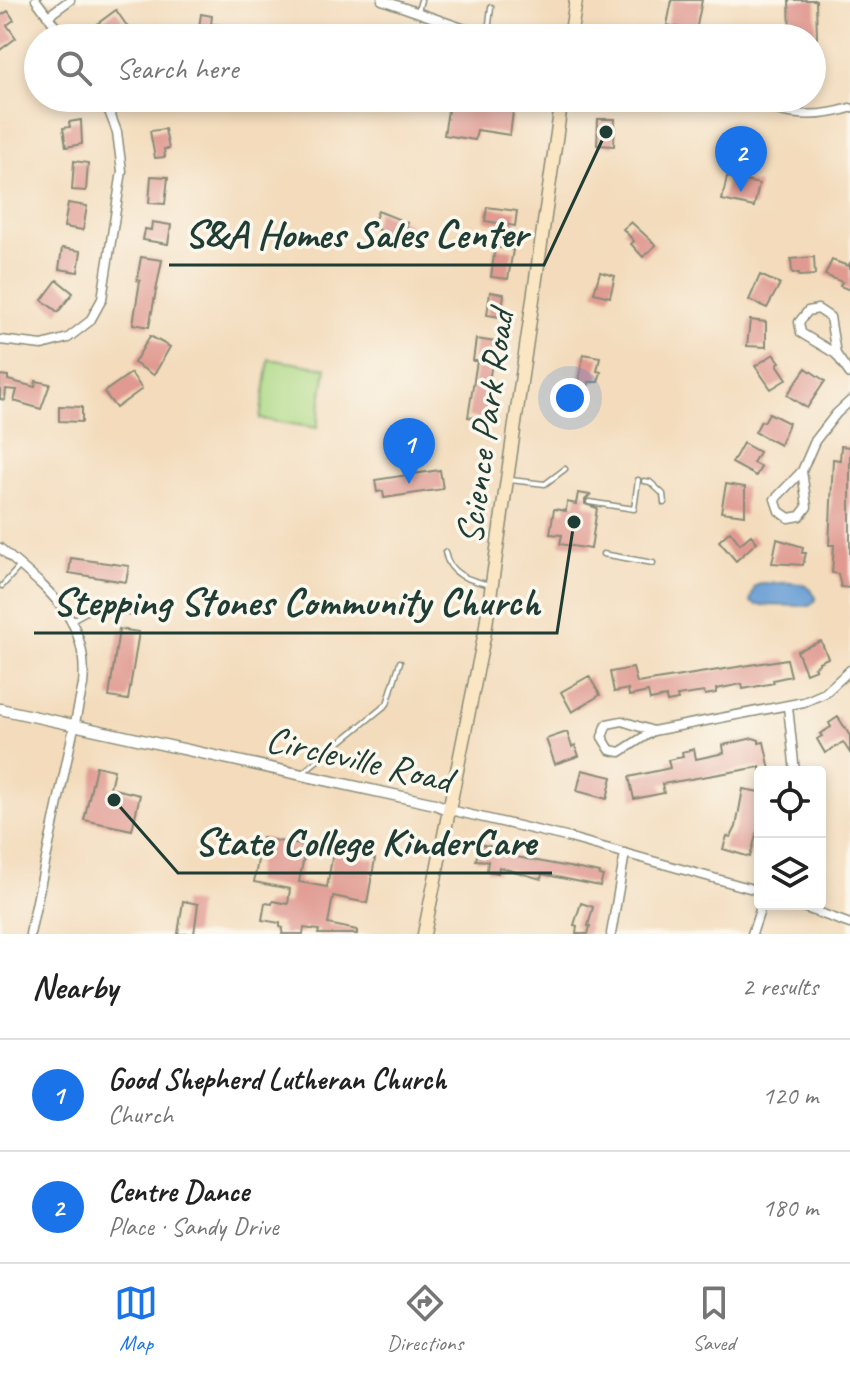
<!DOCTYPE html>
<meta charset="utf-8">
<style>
:root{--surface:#fff;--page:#f2f2f2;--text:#222;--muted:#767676;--line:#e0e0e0;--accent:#1a73e8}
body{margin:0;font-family:Caveat,sans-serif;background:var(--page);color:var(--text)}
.controls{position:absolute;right:24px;bottom:24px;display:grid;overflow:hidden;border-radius:8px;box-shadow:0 4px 12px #0003}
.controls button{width:72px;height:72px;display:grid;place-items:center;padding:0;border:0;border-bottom:2px solid var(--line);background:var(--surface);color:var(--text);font:40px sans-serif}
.you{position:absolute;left:570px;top:398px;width:28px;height:28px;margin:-20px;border:6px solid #fff;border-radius:50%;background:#1a73e8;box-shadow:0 0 0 12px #1a73e833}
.badge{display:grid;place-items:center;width:52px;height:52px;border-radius:50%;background:var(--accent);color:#fff;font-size:26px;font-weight:700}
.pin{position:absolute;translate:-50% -66px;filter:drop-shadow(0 2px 4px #0008)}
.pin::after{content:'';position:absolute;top:42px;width:28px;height:24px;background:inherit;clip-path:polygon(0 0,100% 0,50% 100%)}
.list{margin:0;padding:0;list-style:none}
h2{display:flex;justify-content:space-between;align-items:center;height:104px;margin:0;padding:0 32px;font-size:34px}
h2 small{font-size:26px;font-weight:400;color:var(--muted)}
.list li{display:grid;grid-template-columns:52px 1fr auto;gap:24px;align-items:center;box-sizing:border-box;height:112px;padding:0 32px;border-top:2px solid var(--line)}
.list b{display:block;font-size:30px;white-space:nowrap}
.list p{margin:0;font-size:26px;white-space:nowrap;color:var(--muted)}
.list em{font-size:26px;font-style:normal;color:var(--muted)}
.icon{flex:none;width:44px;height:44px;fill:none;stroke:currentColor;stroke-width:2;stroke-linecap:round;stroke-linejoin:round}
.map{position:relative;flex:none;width:850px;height:934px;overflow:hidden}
.search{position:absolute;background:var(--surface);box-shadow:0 4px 12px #0003;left:24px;right:24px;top:24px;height:88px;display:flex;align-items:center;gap:20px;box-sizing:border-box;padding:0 28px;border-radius:44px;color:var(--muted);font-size:30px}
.sheet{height:328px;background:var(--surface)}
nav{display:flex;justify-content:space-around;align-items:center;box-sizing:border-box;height:112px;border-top:2px solid var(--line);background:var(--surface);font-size:22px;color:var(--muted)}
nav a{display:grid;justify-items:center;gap:4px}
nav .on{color:var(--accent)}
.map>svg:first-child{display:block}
.green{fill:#add985;stroke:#668b5c;stroke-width:2}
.water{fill:#679dd4;stroke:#436d84;stroke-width:2}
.building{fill:#e09a91}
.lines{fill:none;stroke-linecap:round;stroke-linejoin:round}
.service-casing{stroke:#898c78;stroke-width:7}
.minor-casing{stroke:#898c78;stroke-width:11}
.tertiary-casing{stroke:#898c78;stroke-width:13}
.secondary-casing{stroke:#898c78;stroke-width:15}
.service{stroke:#fff;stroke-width:4}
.minor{stroke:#fff;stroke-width:8}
.tertiary{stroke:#fff;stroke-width:10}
.secondary{stroke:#fbe6c4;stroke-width:12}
.labels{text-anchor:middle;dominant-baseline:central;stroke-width:7;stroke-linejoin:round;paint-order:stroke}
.street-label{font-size:38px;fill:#1f3d34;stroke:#fbf7ec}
.leader{fill:none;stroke:#1f3d34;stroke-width:3}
.callout-dot{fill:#1f3d34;stroke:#fbf7ec;stroke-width:3}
.callout-label{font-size:40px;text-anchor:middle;font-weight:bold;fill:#1f3d34;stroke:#fbf7ec;stroke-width:7;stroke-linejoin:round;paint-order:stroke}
</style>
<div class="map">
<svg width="850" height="934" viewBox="0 0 850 934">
<rect width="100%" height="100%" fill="#fbf7ec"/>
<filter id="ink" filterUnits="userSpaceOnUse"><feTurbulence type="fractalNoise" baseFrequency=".0125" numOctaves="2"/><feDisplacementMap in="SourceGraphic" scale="16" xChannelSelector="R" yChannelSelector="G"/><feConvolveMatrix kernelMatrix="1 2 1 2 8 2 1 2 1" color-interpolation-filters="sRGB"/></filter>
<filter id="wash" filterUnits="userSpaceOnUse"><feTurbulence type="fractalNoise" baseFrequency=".006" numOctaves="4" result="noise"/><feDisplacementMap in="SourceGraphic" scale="32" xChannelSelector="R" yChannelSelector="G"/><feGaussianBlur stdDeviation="1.8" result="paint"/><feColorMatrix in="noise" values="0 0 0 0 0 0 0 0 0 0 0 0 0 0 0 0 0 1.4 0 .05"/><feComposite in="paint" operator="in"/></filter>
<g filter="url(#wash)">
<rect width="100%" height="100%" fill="#f3dbbb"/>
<!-- green -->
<path class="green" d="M269,359l57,9 -9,60 -57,-9z"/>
<!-- water -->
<path class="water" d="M761,584c19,0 50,-8 55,16l-6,6 -53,-1 -7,-3 5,-16z"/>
<g id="blocks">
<!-- building -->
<path class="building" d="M672,0h30l-6,31 -29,-6z
M789,0h27l1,38h-27z
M116,10l13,19 -12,9h-5l-4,-5 -8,5 -7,-11z
M8,11l6,9 -7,5 9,13 -16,12v-34z
M201,14l11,2 -1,8 18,2 -1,12h-24l-5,-11z
M450,98h39l-1,3 26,4 -4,30 -33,-5 -2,10 -31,-5z
M598,119h17l-1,27 -17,-1z
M81,120l1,24 -16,3 -3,-19 7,-1 -1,-5z
M165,129l4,20h-5l1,8 -10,1 -5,-27z
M74,161l14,2 -2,28 -14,-1z
M151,176l17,1 -3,27 -16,-1z
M727,177l32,7 -5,23 -32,-7z
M68,203l19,3 -4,24 -19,-3z
M487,207l30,4 -2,15 -30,-5z
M378,211l30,12 -7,16 -29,-12z
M152,222l19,3 -3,19 -25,-4 2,-11 6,1z
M631,222l25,23 -13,12 -12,-13 3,-3 -11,-12z
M495,247l18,3 -5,29 -17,-2z
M62,248l19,3 -3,21 -19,-3z
M141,257l21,3 -13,67 -16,-3 7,-43 -3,-1z
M814,257l1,18 -16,1v-3h-7l-1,-14z
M832,260l16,6 2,-3v27l-10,-4 2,-4 -17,-7z
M600,272l15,4 -5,21 -16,-4z
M760,275l20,9 -13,24 -18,-8z
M57,280l16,13 -15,19 -16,-12z
M490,292l14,2 -3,23 -14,-2z
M750,320l16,2v25l-19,-1z
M150,336l20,11 -16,28 -20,-12z
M476,339l20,3 -8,44h3l-5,33 -18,-2 9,-56h-4z
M583,354l17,3 -3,14 4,1 -3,10h-9l-2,11 -15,-3 2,-9 5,1z
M774,354l6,8 -3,2 10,15 -16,10 -16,-23z
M806,368l19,13 -18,27 -20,-13z
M131,373l11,16 -26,19 -12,-16z
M0,375l8,1v4l27,7 1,-6 14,3 -9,25 -27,-8 3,-11 -11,-1 -1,11 -5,-1z
M59,406l23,1v15l-23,-1z
M769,413l20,10 -9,22 -25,-13 6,-11 3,1z
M743,443l16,9 -6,11 8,4 -5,9 -24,-13z
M841,446l9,1v141l-9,-1 -3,-13 -6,-1 2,-28h-5l4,-86 7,1z
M440,470l3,19 -59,9 -1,-7 -6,1 -2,-12z
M726,484l19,3v28l-24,-3z
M578,493l12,2 -5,5v4l12,4 -6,41 -31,-5 2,-9 -12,-1 4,-25 12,2 1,-9 9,2z
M730,531l10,13 11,-9 6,7 -21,19 -17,-20z
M777,539l26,8 -1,6h4l-3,12 -31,-2z
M71,558l58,8 -3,16 -57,-9z
M119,629l20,3 -11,68 -19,-3z
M821,641l7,17 -9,4v2l-5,3 2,2 -10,4 -9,-22z
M787,659l4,17 -18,4 1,3 -31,6 -1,-5 -26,5v4l-11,2 -1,-3 -27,4 1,4 -11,2 -1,-5 -16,3 -2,-8 -19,4 -1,-7 -14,3 -4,-20 23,-4 4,15z
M589,676l11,19 -28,17 -11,-20z
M838,717l12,19v17l-7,-11 -18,11 -8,-14 5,-3 -2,-2 11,-7 -2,-4z
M567,732l5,15 3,-2 4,11 -24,8 -9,-25z
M753,738l6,2v3l5,-1 6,28 -10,2v-5l-98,17 2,9 -30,6 -5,-22 41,-9 -2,-8 15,-3 -1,-5 12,-3 2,10 28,-6 -1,-8z
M96,766l18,4 -4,18 30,7 -8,35 -48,-10z
M582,770l30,7 -5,22 -30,-8z
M743,789l17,3v29l-10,36 -27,-8 4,-13 4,1 5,-10z
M262,838l44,8 -7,36 28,5 6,-35 42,7 -8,44 -34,-7 -5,28 29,6v4h-39l1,-4 -15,-2 -1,6h-21l1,-6 -3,-1v-4l-18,-3 3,-17 7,1 1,-3 15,3 2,-15 -36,-7z
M480,844l22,5 -1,5 99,19 -1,2 4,1 -3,10 -58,-12 -1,5 -42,-12 -1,6 -11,-2 1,-10 -12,-1z
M183,901l15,3 -4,30h-16z
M581,903l12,4 -5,19h2l-2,8h-12l1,-8 -3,-1z"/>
</g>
</g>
<g filter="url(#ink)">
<use href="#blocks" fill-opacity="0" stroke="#898c78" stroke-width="2"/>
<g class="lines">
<!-- service casing -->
<g class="service-casing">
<path id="service" d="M418,11l3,-11
M488,32l3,-25
M444,38l3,-14
M510,480l35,4 20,-15
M644,481l6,1 13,12 1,9
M589,502l45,7 4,-29
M445,552c4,23 24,28 45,33
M603,554l50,9
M2,586l18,-20
M72,620l20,-11 39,4
M302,773l85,-69 13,-42"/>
</g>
<!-- minor casing -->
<g class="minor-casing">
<path id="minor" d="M36,0l28,38
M382,0l83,29 47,9
M48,16l22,-16
M743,98c36,17 69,22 107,10
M0,340l42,5 26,-7 22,-17 12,-22 20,-128 -5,-39 -13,-34
M836,354l-6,-37 -12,-8 -10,2 -9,11 2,11 35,21 14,20
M802,471l5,36 -7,9 -11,2 -10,-7 -4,-12 27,-28 13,-30 21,-27 14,-13
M0,548c46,41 90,69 83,137l-53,249
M788,707l7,65
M653,731l-31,-10 -15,3 -5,13 8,13 10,2 33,-21 151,-29 21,-9 25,-23
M450,810l120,28 190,53
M795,904l55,20
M611,934l14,-81
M752,934l10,-30"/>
</g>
<!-- tertiary casing -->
<g class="tertiary-casing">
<path id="tertiary" d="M0,709l435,95 15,6"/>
</g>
<!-- secondary casing -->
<g class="secondary-casing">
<path id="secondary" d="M570,38l6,-38
M424,934l61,-302 77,-534"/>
</g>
<!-- service -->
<use href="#service" class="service"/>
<!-- minor -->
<use href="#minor" class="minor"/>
<!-- tertiary -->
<use href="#tertiary" class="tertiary"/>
<!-- secondary -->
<use href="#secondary" class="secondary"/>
</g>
</g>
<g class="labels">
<!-- street labels -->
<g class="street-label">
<text transform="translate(485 427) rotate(-82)">Science Park Road</text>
<text transform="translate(359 759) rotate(13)">Circleville Road</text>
</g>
</g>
<!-- callouts -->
<path class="leader" d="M606 132L544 265H169M574 522L557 633H34M114 800L178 873H552"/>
<g class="callout-dot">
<circle cx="606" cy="132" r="8"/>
<circle cx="574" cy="522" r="8"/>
<circle cx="114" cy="800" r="8"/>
</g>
<g class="callout-label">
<text x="356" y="247">S&amp;A Homes Sales Center</text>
<text x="296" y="615">Stepping Stones Community Church</text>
<text x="365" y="855">State College KinderCare</text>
</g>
</svg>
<div class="controls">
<button><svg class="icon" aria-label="locate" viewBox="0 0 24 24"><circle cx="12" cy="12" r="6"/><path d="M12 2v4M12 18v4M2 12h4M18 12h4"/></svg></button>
<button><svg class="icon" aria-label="layers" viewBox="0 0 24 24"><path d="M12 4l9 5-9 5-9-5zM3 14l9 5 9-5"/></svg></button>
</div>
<div class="you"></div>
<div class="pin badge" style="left:409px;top:484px">1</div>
<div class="pin badge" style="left:741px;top:192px">2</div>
<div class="search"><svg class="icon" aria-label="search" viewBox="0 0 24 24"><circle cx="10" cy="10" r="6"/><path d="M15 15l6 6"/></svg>Search here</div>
</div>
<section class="sheet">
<h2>Nearby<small>2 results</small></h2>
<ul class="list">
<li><span class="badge">1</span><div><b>Good Shepherd Lutheran Church</b><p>Church</p></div><em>120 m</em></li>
<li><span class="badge">2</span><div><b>Centre Dance</b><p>Place · Sandy Drive</p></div><em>180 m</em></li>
</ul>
</section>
<nav>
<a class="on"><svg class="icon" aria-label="map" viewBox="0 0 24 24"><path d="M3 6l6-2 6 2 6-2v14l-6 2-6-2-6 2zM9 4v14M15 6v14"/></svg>Map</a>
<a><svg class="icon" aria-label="directions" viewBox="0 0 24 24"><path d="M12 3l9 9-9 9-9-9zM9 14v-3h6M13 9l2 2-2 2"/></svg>Directions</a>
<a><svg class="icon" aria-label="saved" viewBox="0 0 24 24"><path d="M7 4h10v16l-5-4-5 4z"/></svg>Saved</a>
</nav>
